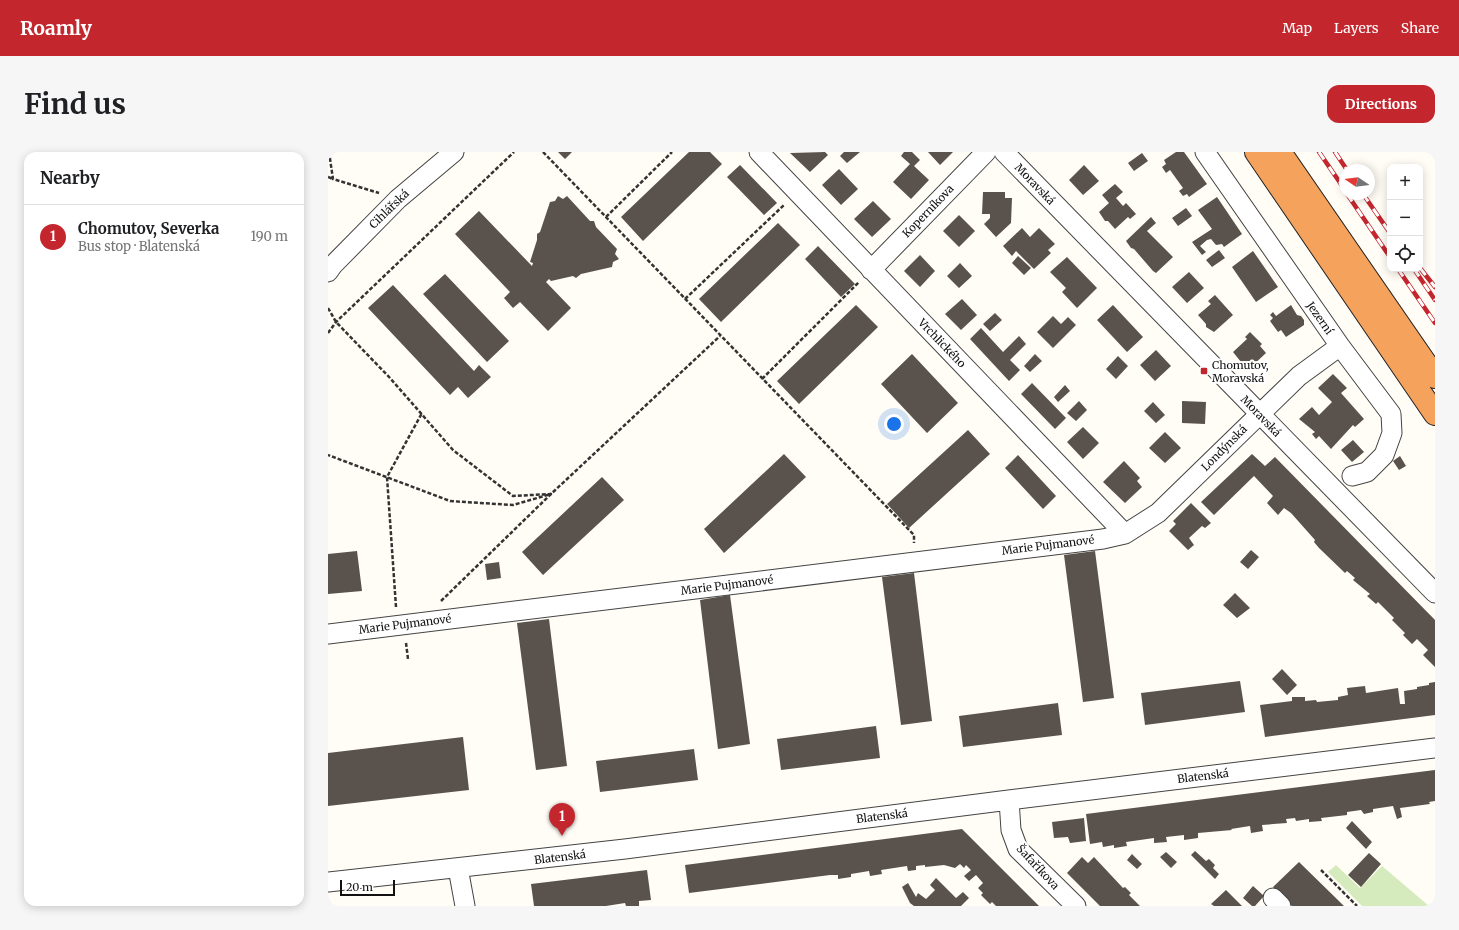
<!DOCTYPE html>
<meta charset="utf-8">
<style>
:root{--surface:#fff;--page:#f6f6f6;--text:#202124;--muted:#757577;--line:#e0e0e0;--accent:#c4262e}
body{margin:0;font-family:Merriweather,serif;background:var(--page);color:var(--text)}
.controls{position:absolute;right:12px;top:12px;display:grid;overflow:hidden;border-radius:8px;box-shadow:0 2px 10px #0003}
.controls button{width:36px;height:36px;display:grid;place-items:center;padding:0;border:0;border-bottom:1px solid var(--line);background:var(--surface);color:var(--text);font:20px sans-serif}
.compass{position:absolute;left:1011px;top:12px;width:36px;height:36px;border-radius:50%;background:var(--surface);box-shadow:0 2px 10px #0003;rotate:283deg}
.scale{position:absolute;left:12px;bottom:10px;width:55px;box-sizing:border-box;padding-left:4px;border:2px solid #111;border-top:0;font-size:11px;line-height:14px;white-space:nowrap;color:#111;-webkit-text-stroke:3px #fff;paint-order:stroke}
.you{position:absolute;left:566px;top:272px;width:14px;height:14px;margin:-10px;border:3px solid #fff;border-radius:50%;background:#1a73e8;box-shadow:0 0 0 6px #1a73e833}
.badge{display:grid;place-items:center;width:26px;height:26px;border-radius:50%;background:var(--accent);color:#fff;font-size:13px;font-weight:700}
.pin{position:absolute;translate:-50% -33px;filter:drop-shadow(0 1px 2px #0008)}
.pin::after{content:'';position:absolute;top:21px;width:14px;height:12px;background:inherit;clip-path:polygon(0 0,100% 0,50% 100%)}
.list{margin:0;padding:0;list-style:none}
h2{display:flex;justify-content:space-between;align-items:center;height:52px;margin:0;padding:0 16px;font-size:17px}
h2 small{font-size:13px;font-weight:400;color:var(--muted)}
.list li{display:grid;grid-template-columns:26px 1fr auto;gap:12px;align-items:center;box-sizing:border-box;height:64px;padding:0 16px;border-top:1px solid var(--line)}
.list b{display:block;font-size:15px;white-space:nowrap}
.list p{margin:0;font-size:13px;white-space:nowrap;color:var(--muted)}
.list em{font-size:13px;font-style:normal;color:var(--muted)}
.icon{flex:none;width:22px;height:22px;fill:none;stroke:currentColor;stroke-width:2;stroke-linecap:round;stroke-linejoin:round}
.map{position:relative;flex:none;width:1107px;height:754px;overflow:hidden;border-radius:12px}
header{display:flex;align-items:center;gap:24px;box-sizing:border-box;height:56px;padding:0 20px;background:var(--accent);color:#fff}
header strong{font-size:19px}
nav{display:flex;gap:22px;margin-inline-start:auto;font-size:14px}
.intro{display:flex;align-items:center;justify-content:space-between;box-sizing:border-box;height:96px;padding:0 24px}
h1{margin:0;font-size:28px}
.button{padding:10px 18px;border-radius:12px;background:var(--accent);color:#fff;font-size:14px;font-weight:700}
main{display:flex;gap:24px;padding:0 24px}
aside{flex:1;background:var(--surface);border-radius:12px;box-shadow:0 2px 10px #0003}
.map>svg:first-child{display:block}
.green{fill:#d5ebbd}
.building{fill:#5a524d}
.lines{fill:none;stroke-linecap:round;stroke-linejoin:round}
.minor-casing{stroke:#444;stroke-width:21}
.highway-casing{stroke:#222;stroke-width:24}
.path{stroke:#333;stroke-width:2.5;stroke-dasharray:4 2;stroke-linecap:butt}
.minor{stroke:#fff;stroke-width:19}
.highway{stroke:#f5a25d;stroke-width:22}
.rail-casing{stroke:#c4262e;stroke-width:4.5}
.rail{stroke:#fff;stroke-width:3;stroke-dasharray:9;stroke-linecap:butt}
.poi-dot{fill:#c4262e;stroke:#fff;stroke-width:1.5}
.labels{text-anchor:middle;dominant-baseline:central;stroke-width:4;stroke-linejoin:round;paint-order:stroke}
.street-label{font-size:11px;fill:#111;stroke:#fff}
.poi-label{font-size:11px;fill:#111;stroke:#fff;text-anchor:start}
</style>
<header>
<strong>Roamly</strong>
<nav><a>Map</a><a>Layers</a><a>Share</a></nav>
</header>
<div class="intro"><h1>Find us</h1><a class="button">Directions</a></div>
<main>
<aside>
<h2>Nearby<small></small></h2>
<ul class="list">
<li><span class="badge">1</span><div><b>Chomutov, Severka</b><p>Bus stop · Blatenská</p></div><em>190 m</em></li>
</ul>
</aside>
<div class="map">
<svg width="1107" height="754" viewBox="0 0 1107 754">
<rect width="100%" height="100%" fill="#fffdf5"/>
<!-- green -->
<path class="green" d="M1008,713l24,23 22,-22 47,40h-67l-34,-34z"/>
<!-- building -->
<path class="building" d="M230,0h14l-7,7z
M361,0h21l12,12 -79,77 -22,-24z
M497,0l3,3 -18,17 -20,-19z
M516,0h16l-13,11 -7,-7z
M576,0h8l8,8 -6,6 15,14 -18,19 -18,-17 17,-18 -9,-8z
M600,0h25l-13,13z
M848,0h8l23,32 -18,13 -2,-3 -4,2 -4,-5 4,-3 -13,-18 -4,3 -4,-6 4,-3 -2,-4z
M814,1l6,8 -14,10 -6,-8z
M412,13l37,38 -13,12 -37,-38z
M756,13l15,16 -16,14 -14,-15z
M511,17l19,20 -17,16 -19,-20z
M787,32l8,8 -7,6 7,8 3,-3 10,11 -6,5 -2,-2 -13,12 -7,-8h-3l-6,-9 10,-9 -7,-8z
M655,40h22v6h7l-1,25 -15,14 -12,-13 6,-6v-4h-8z
M230,44l5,3 4,-3 23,25h4l2,6 21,22 -2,5 4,5 -6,3 -1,5 -31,7 -5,4 -3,-2 -22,5 -2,-2 -3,3 25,26 -23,23 -28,-29 -7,6 -9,-10 6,-6 -55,-58 24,-23 53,55 1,-3 -3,-1 7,-22v-6l3,-2 10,-30 5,-1z
M889,45l25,37 -18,13 -2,-3 -6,1 -5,-6 -4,1 -7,6 6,6 -4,3 -10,-13 20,-13 -14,-19z
M545,49l18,18 -19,18 -18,-18z
M858,56l6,8 -14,10 -6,-8z
M631,63l16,16 -16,16 -16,-16z
M823,65l5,6 -9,8 26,26 -17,16 -3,-2 -19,-22 -3,-1 -5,-7z
M450,71l22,22 -79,77 -22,-23z
M694,76l8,9 9,-9 16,16 -7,6 3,3 -17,16 -18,-18 -4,5 -9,-10z
M490,94l37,38 -14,13 -36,-38z
M891,98l6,8 -13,9 -6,-7z
M925,99l25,36 -22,15 -24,-35z
M592,103l15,16 -15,16 -16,-16z
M690,104l13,12 -7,7 -12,-12z
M739,105l30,31 -20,20 -15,-16 4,-4 -16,-16z
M632,111l12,13 -13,12 -12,-12z
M861,120l15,16 -17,15 -15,-16z
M117,122l64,67 -22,21 -64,-68z
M65,133l81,86 5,-6 12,12 -23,21 -10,-11 -8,8 -82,-87z
M887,143l18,20 -19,17 -8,-5v-3l-8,-9 13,-11 -3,-3z
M634,147l15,16 -16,15 -16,-16z
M528,153l22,22 -79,77 -22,-23z
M785,153l30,32 -16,15 -30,-32z
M963,153l6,10 4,1 3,4v5l-18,12 -5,-7 -3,2 -8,-11 3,-3 -3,-3 3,-3 3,4z
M667,161l7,7 -12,11 -7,-7z
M725,164l8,8 7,-7 8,8 -23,23 -16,-16z
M653,176l22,24 16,-16 7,8 -16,16 10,10 -11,11 -39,-42z
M922,180l12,12 -2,2 6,7 -17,16 -4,-2 -12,-15 14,-13 -2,-2z
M828,198l15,16 -16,15 -15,-16z
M584,202l46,49 -31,30 -46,-49z
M707,202l7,7 -12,11 -6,-6z
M790,204l10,10 -12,13 -10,-10z
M1005,222l14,14 -6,5 23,26 -9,8 -2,-2 -22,24 -12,-13 -3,3 -4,-5 3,-2 -16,-13 13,-12 7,8 13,-13 -14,-14z
M704,231l34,35 -11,11 -34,-35z
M737,233l5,6 -12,11 -4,-5z
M751,249l8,9 -11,11 -9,-8z
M854,249l24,1 -1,22 -23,-1z
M825,250l12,13 -9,8 -12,-12z
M755,275l16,16 -16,16 -16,-17z
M640,278l22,24 -81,74 -22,-24z
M837,280l16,16 -16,15 -16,-15z
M1025,288l11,12 -12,10 -11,-12z
M456,302l22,23 -82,76 -20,-24z
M924,302l13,12 10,-9 160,163v47l-12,-12 5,-5 -11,-11 -5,5 -9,-9 2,-2 -13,-13 2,-2 -16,-16 -2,2 -9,-8 3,-2 -17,-14 2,-2 -8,-7 -2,2 -26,-25 -5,-6 1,-2 -24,-27 -7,-5 -6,7 -11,-12 6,-7 -19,-20 -40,39 -13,-13z
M690,303l38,41 -13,13 -38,-41z
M1072,304l6,10 -7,4 -6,-9z
M796,309l16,17 -3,3 5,6 -17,16 -22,-21z
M274,325l22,23 -81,75 -21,-23z
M863,351l20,20 -6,5 -3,-2 -13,12 5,7 -6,5 -19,-19 7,-7 -3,-3z
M923,398l8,7 -11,12 -8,-7z
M29,399l5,40 -34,3v-40z
M767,399l19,147 -31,4 -19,-147z
M171,410l2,16 -14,2 -2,-16z
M586,421l18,148 -31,4 -19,-148z
M907,441l15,15 -13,10 -14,-13z
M402,443l20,149 -32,5 -18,-149z
M221,467l18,147 -31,4 -19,-147z
M954,517l15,16 -10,10 -15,-16z
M912,529l5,31 -100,13 -4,-32z
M1107,530v33l-170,22 -5,-32 32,-4v-4h13v4l11,-1 1,2 21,-2v-3l10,-2 -1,-7 18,-2 1,7 32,-5 2,16h5l-1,-13 13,-2v-2l12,-2v-2z
M730,551l4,32 -99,12 -4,-31z
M548,574l4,32 -99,12 -4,-31z
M135,585l6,53 -141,16v-53z
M366,597l4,31 -98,12 -4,-31z
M1107,618v31l-6,1 1,2 -30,4 2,9 -5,2 -4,-13 -20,3v3l-9,2 -3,-4 -14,2v3l-26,3 1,3 -13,1v-3l-13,2 -1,-3 -9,1 1,4 -25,2 1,6 -12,2 -1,-7 -19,3 1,1 -34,3v5l-14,2v-5l-18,2 1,5 -13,1v-5l-28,4 1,4 -13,2v-3l-11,2 -1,-5 -12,2 -4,-30z
M756,666l2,23 -16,2 -2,-6 -14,1 -2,-16z
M1024,669l20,21 -6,7 -20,-21z
M634,677l77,77h-43l-4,-4 -2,2 -9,-9 2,-2 -5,-5 5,-5 -7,-8 -7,6 -5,-5 7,-6 -5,-5 -2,3 -4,-4 -5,4 -11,-3 -19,2v-2l-9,1v4l-8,1 -1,-5 -26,4 1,4 -12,2 -1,-5 -18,3v3l-13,2v-4h-8l-141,18 -4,-28z
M867,699l11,10 3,-2 6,6 -2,3 6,6 -4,5 -24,-24z
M838,700l11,10 -6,6 -11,-11z
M1041,701l12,11 -20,23 -13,-12z
M804,702l10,10 -5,5 -10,-9z
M754,705l6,6 6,-6 29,31 2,-1 6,6 -2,2 11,11h-40l-33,-33z
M971,710l45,44h-52l-19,-19z
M319,718l4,30 -12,1v5h-13l-1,-3 -19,3h-72l-3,-22z
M608,726l20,20 7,-6 6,6 -8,8h-47l-4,-3 -8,-16 6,-4 8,14 2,-4 8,6 9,-9 -5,-5z
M925,734l11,10 -9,10h-3l-9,-8z
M898,738l16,16h-28l-3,-2z"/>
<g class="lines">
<!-- minor casing -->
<g class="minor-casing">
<path id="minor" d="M431,0l366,382
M676,0l431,441
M877,0l135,194 51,68 1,19 -8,22 -17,17 -15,4
M543,118l115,-118
M0,120l5,-7 65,-66 56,-47
M0,482l775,-95 22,-5 33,-21 141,-137 41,-30
M681,648l2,30 7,19 58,57
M130,716l7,38
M0,730l297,-33 384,-49 426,-52
M945,746l8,8"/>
</g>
<!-- highway casing -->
<g class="highway-casing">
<path id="highway" d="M928,0l179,262
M952,0l155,225"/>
</g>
<!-- path -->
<path class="path" d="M1,0l4,27 46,14
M215,0l371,383v8
M0,25l5,2
M278,65l66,-65
M357,147l99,-94
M0,156l8,14 54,56 63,72 60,46 38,-2 -38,11 -63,-4 -122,-46
M0,181l8,-11 178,-170
M434,227l97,-97
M113,449l110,-107 169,-158
M68,455l-9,-130 35,-64
M78,491l2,16
M993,718l36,36"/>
<!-- minor -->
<use href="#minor" class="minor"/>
<!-- highway -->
<use href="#highway" class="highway"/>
<!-- rail casing -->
<g class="rail-casing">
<path id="rail" d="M991,0l26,38
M1007,0l12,18
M1019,42l43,63
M1035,42l27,39
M1092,116l15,19
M1070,117l37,54
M1086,117l21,31"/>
</g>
<!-- rail -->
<use href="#rail" class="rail"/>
</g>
<!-- markers -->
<rect class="poi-dot" x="872" y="215" width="8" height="8" rx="2"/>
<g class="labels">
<!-- street labels -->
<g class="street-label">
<text transform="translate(707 32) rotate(46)">Moravská</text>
<text transform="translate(61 57) rotate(-44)">Cihlářská</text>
<text transform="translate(600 59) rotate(-46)">Koperníkova</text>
<text transform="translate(992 166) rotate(55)">Jezerní</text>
<text transform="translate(614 191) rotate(46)">Vrchlického</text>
<text transform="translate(933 264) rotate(46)">Moravská</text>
<text transform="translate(896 296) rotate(-45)">Londýnská</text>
<text transform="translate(720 393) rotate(-7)">Marie Pujmanové</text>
<text transform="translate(399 433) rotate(-7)">Marie Pujmanové</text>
<text transform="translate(77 472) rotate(-7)">Marie Pujmanové</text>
<text transform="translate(875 624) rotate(-7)">Blatenská</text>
<text transform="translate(554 664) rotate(-7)">Blatenská</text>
<text transform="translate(232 705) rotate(-7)">Blatenská</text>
<text transform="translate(710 715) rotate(47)">Šafaříkova</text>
</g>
<!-- poi labels -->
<g class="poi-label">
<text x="884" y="213">Chomutov,<tspan x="884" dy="13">Moravská</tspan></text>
</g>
</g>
</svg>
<div class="controls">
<button>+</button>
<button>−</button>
<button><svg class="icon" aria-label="locate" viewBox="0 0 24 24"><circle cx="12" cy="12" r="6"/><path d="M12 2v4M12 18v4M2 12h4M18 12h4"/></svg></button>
</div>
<svg class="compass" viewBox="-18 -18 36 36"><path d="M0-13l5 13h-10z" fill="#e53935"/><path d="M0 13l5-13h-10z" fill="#757577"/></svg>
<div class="scale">20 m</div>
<div class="you"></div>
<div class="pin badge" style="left:234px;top:684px">1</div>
</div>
</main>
